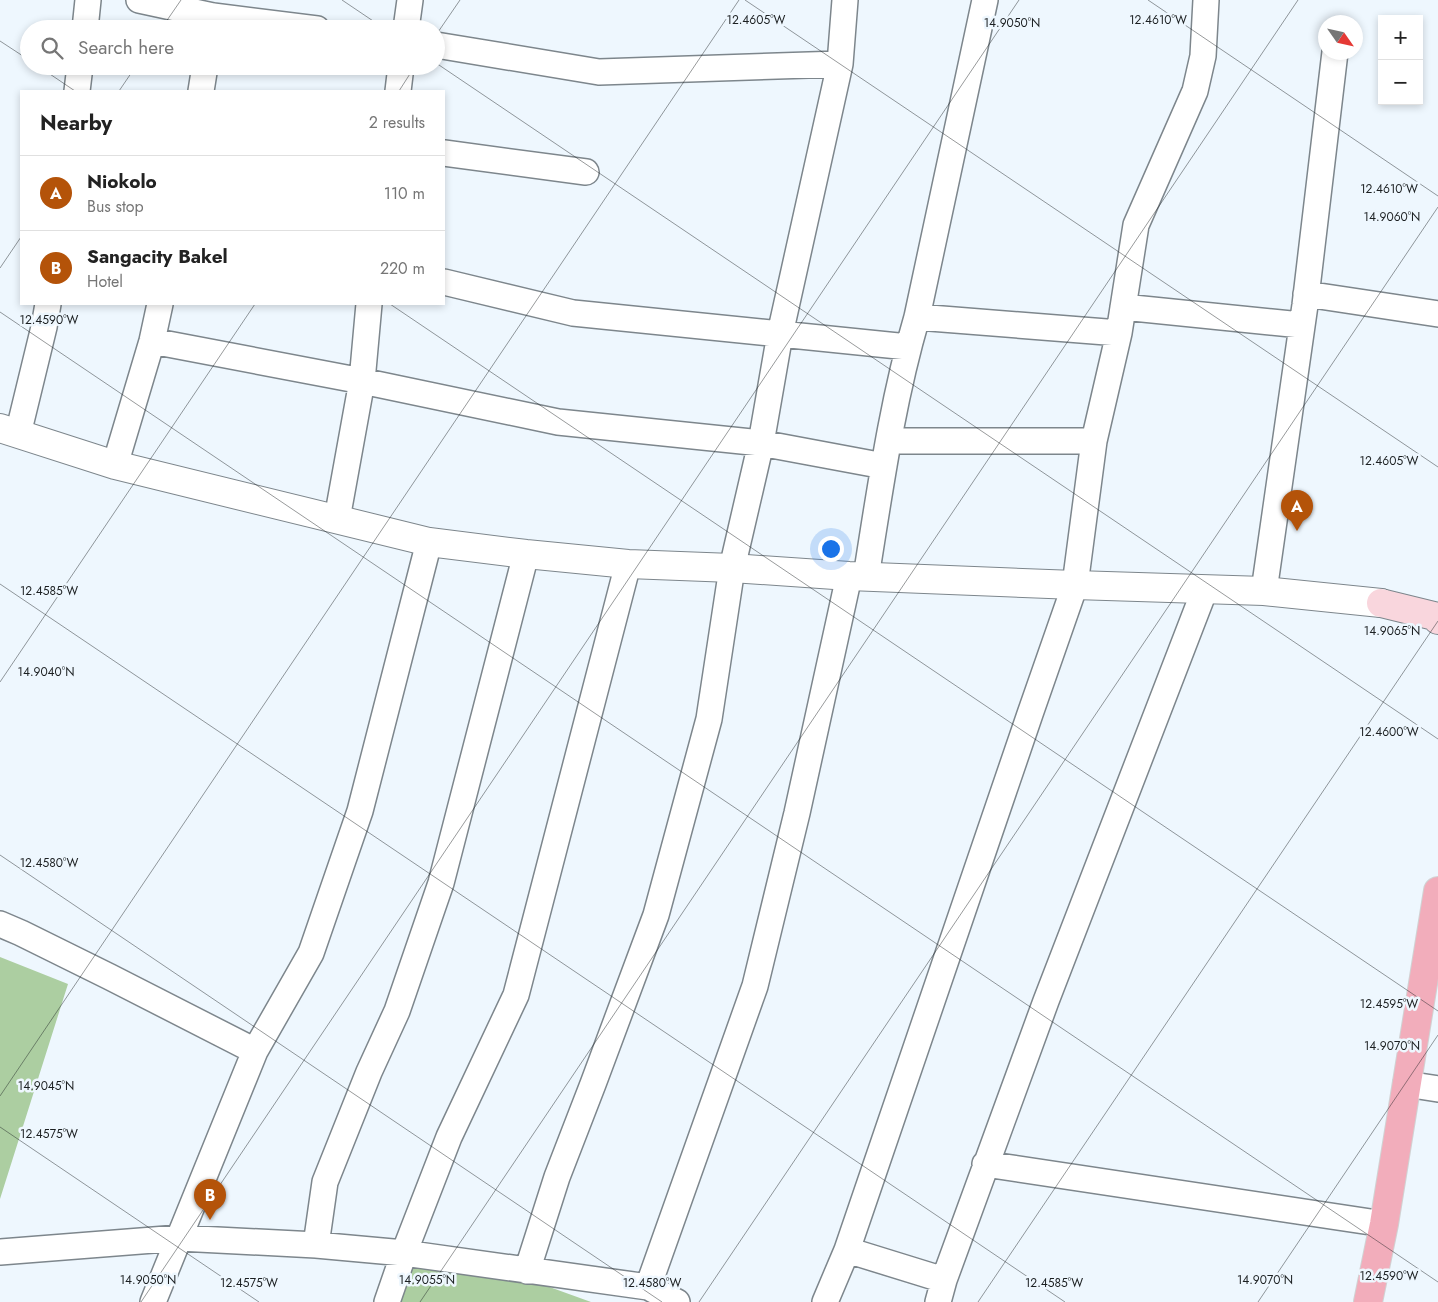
<!DOCTYPE html>
<meta charset="utf-8">
<style>
:root{--surface:#fff;--page:#f2f2f2;--text:#222;--muted:#767676;--line:#e0e0e0;--accent:#b45309}
body{margin:0;font-family:Jost,sans-serif;background:var(--page);color:var(--text)}
.controls{position:absolute;right:15px;top:15px;display:grid;overflow:hidden;border-radius:0px;box-shadow:0 2px 8px #0003}
.controls button{width:45px;height:45px;display:grid;place-items:center;padding:0;border:0;border-bottom:1px solid var(--line);background:var(--surface);color:var(--text);font:25px sans-serif}
.compass{position:absolute;left:1318px;top:15px;width:45px;height:45px;border-radius:50%;background:var(--surface);box-shadow:0 2px 8px #0003;rotate:124deg}
.you{position:absolute;left:830px;top:548px;width:18px;height:18px;margin:-12px;border:4px solid #fff;border-radius:50%;background:#1a73e8;box-shadow:0 0 0 8px #1a73e833}
.badge{display:grid;place-items:center;width:32px;height:32px;border-radius:50%;background:var(--accent);color:#fff;font-size:16px;font-weight:700}
.pin{position:absolute;translate:-50% -41px;filter:drop-shadow(0 1px 2px #0008)}
.pin::after{content:'';position:absolute;top:26px;width:18px;height:15px;background:inherit;clip-path:polygon(0 0,100% 0,50% 100%)}
.list{margin:0;padding:0;list-style:none}
h2{display:flex;justify-content:space-between;align-items:center;height:65px;margin:0;padding:0 20px;font-size:21px}
h2 small{font-size:16px;font-weight:400;color:var(--muted)}
.list li{display:grid;grid-template-columns:32px 1fr auto;gap:15px;align-items:center;box-sizing:border-box;height:75px;padding:0 20px;border-top:1px solid var(--line)}
.list b{display:block;font-size:19px;white-space:nowrap}
.list p{margin:0;font-size:16px;white-space:nowrap;color:var(--muted)}
.list em{font-size:16px;font-style:normal;color:var(--muted)}
.icon{flex:none;width:28px;height:28px;fill:none;stroke:currentColor;stroke-width:2;stroke-linecap:round;stroke-linejoin:round}
.map{position:relative;flex:none;width:1438px;height:1302px;overflow:hidden}
.search{position:absolute;background:var(--surface);box-shadow:0 2px 8px #0003;left:20px;top:20px;width:425px;height:55px;display:flex;align-items:center;gap:12px;box-sizing:border-box;padding:0 18px;border-radius:28px;color:var(--muted);font-size:19px}
.panel{position:absolute;background:var(--surface);box-shadow:0 2px 8px #0003;left:20px;top:90px;width:425px;height:215px;border-radius:0px}
.map>svg:first-child{display:block}
.green{fill:#accea1}
.lines{fill:none;stroke-linecap:round;stroke-linejoin:round}
.minor-casing{stroke:#7d868c;stroke-width:28}
.tertiary-casing{stroke:#7d868c;stroke-width:30}
.secondary-casing{stroke:#7d868c;stroke-width:30}
.primary-casing{stroke:#d1d2d3;stroke-width:30}
.minor{stroke:#fff;stroke-width:25}
.tertiary{stroke:#fff;stroke-width:28}
.secondary{stroke:#f9d6dd;stroke-width:28}
.primary{stroke:#f2adbb;stroke-width:28}
.ticks{fill:none;stroke:#1b1f21;stroke-width:1;stroke-opacity:0.45}
.ticks-label{font-size:12px;text-anchor:middle;fill:#1b1f21;stroke:#eef7fe;stroke-width:5;stroke-linejoin:round;paint-order:stroke}
</style>
<div class="map">
<svg width="1438" height="1302" viewBox="0 0 1438 1302">
<rect width="100%" height="100%" fill="#eef7fe"/>
<!-- green -->
<path class="green" d="M0,957l68,27 -68,215z
M447,1250l144,52h-218l6,-18z"/>
<g class="lines">
<!-- minor casing -->
<g class="minor-casing">
<path id="minor" d="M139,0l74,16 104,13
M85,29l3,-29
M406,29l4,-29
M436,45l163,27 241,-8
M77,91l3,-25
M201,91l4,-25
M398,91l3,-25
M444,153l142,19
M444,282l129,31 335,34
M1306,294l132,20
M1123,307l178,18
M917,317l202,16
M152,341l210,40 196,41 203,21 123,23
M18,434l26,-107 4,-23
M889,441h205
M115,465l37,-124 8,-37
M337,519l25,-138 7,-77
M866,577c14,-87 26,-175 51,-260l68,-317
M1264,591l41,-286 30,-253
M0,924l21,9 89,44 145,74
M1406,1084l32,5
M985,1164l399,60
M316,1245l9,-63 44,-110 28,-61 44,-128 85,-329
M847,1250l97,30
M0,1252l179,-14 137,7 88,8 244,34 29,15
M527,1271l30,-94 36,-93 63,-169 53,-196 23,-151 29,-125 19,-109 60,-270 5,-64
M648,1287l107,-301 42,-173 52,-237
M153,1302l102,-251 56,-98 49,-142 69,-269
M387,1302l17,-49 45,-116 67,-142 112,-431
M825,1302l22,-52 183,-536 45,-129 19,-144 25,-108 17,-108 59,-134 8,-35 3,-56
M938,1302l6,-22 102,-279 159,-412"/>
</g>
<!-- tertiary casing -->
<g class="tertiary-casing">
<path id="tertiary" d="M0,428l115,37 314,77 97,12 102,10 104,4 117,8 226,9 189,6 117,12"/>
</g>
<!-- secondary casing -->
<g class="secondary-casing">
<path id="secondary" d="M1381,603l53,13 4,4"/>
</g>
<!-- primary casing -->
<g class="primary-casing">
<path id="primary" d="M1368,1302l16,-78 54,-333"/>
</g>
<!-- minor -->
<use href="#minor" class="minor"/>
<!-- tertiary -->
<use href="#tertiary" class="tertiary"/>
<!-- secondary -->
<use href="#secondary" class="secondary"/>
<!-- primary -->
<use href="#primary" class="primary"/>
</g>
<!-- ticks -->
<path class="ticks" d="M342,0l43,29M745,0l693,467M1148,0l290,196M161,29l20,-29M436,35l24,-35M0,41l29,19M436,63l1002,676M38,66l37,25M119,91l17,-25M399,91l16,-25M0,268l21,-31M390,304l1048,707M0,312l1438,970M0,584l1065,718M0,682l255,-378M0,855l662,447M0,1096l739,-1096M0,1127l259,175M141,1302l878,-1302M420,1302l878,-1302M699,1302l739,-1095M978,1302l460,-681M1258,1302l180,-267"/>
<g class="ticks-label">
<text x="1158" y="24">12.4610°W</text>
<text x="756" y="24">12.4605°W</text>
<text x="1012" y="27">14.9050°N</text>
<text x="1389" y="193">12.4610°W</text>
<text x="1392" y="221">14.9060°N</text>
<text x="49" y="324">12.4590°W</text>
<text x="1389" y="465">12.4605°W</text>
<text x="49" y="595">12.4585°W</text>
<text x="1392" y="635">14.9065°N</text>
<text x="46" y="676">14.9040°N</text>
<text x="1389" y="736">12.4600°W</text>
<text x="49" y="867">12.4580°W</text>
<text x="1389" y="1008">12.4595°W</text>
<text x="1392" y="1050">14.9070°N</text>
<text x="46" y="1090">14.9045°N</text>
<text x="49" y="1138">12.4575°W</text>
<text x="1389" y="1280">12.4590°W</text>
<text x="148" y="1284">14.9050°N</text>
<text x="427" y="1284">14.9055°N</text>
<text x="1265" y="1284">14.9070°N</text>
<text x="249" y="1287">12.4575°W</text>
<text x="652" y="1287">12.4580°W</text>
<text x="1054" y="1287">12.4585°W</text>
</g>
</svg>
<div class="controls">
<button>+</button>
<button>−</button>
</div>
<svg class="compass" viewBox="-18 -18 36 36"><path d="M0-13l5 13h-10z" fill="#e53935"/><path d="M0 13l5-13h-10z" fill="#767676"/></svg>
<div class="you"></div>
<div class="pin badge" style="left:1297px;top:531px">A</div>
<div class="pin badge" style="left:210px;top:1220px">B</div>
<div class="search"><svg class="icon" aria-label="search" viewBox="0 0 24 24"><circle cx="10" cy="10" r="6"/><path d="M15 15l6 6"/></svg>Search here</div>
<section class="panel">
<h2>Nearby<small>2 results</small></h2>
<ul class="list">
<li><span class="badge">A</span><div><b>Niokolo</b><p>Bus stop</p></div><em>110 m</em></li>
<li><span class="badge">B</span><div><b>Sangacity Bakel</b><p>Hotel</p></div><em>220 m</em></li>
</ul>
</section>
</div>
